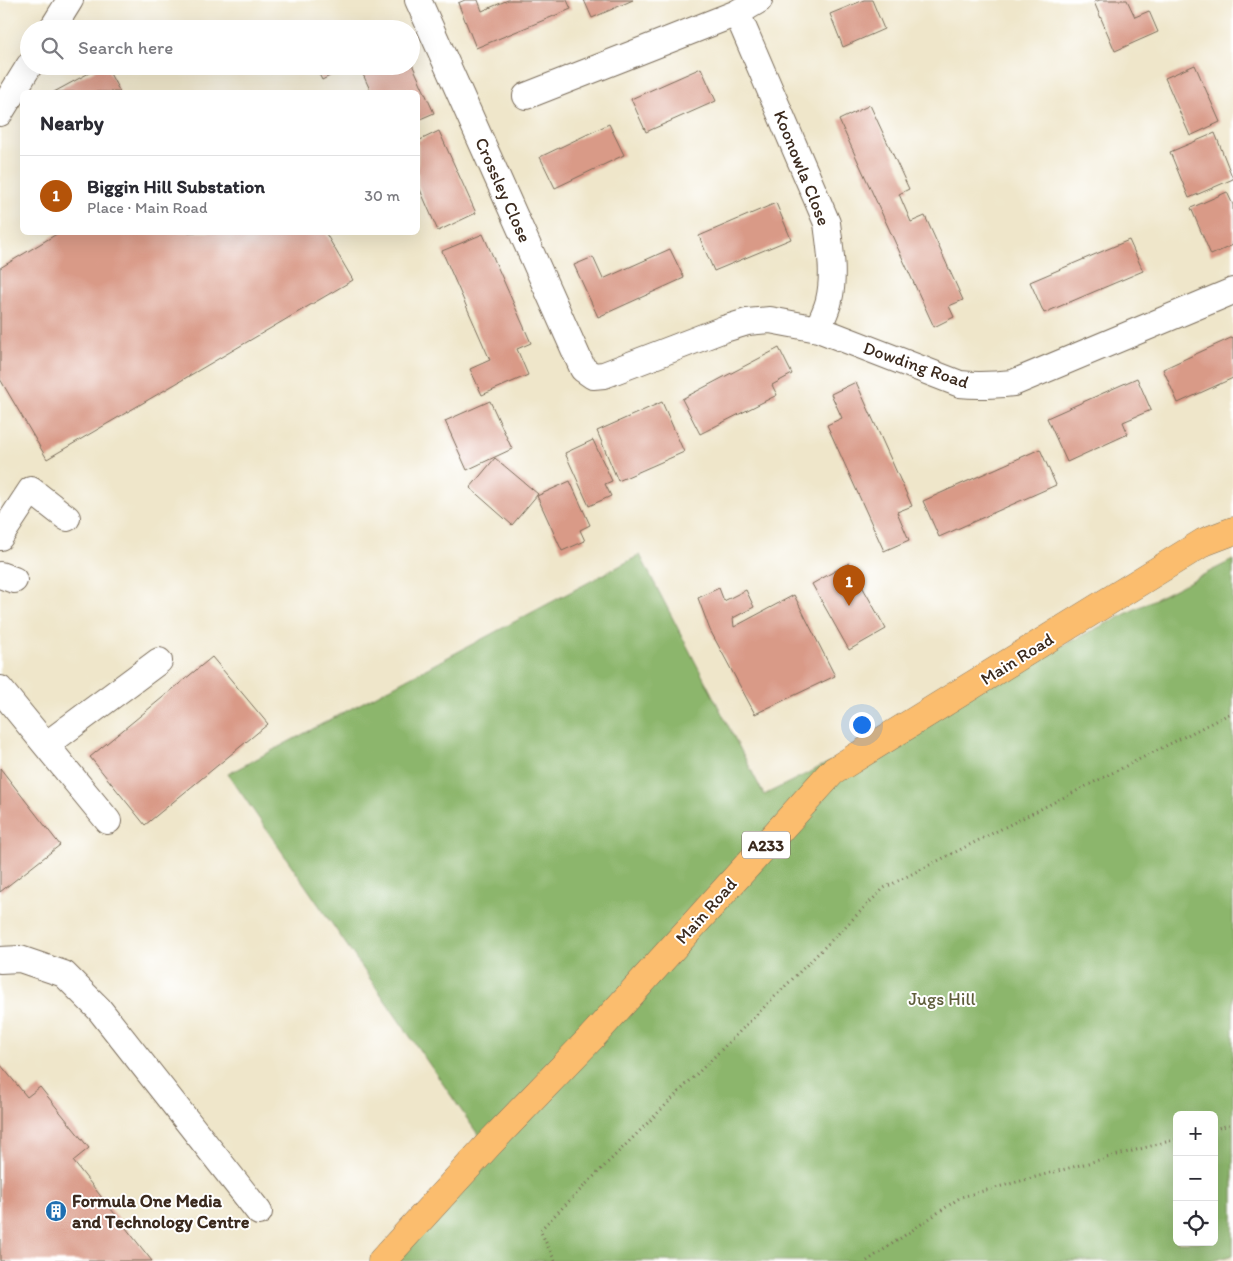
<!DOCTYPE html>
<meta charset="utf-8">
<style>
:root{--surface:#fff;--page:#f2f2f3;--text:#2b2b33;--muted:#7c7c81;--line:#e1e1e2;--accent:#b45309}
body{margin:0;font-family:Itim,sans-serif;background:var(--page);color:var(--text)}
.controls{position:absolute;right:15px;bottom:15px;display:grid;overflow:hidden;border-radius:8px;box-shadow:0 5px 20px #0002}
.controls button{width:45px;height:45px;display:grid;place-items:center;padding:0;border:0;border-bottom:1px solid var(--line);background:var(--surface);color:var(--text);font:25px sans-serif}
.you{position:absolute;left:861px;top:724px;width:18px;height:18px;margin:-12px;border:4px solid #fff;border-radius:50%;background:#1a73e8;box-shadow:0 0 0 8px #1a73e833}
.badge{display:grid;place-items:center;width:32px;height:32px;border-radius:50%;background:var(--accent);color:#fff;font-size:16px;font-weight:700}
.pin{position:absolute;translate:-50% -41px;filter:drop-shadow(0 1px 2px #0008)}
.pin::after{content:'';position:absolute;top:26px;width:18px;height:15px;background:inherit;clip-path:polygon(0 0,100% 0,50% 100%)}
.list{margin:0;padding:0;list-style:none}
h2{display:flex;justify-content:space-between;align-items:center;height:65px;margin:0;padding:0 20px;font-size:21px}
h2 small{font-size:16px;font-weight:400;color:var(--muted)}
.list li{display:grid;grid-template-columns:32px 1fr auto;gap:15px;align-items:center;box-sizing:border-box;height:80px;padding:0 20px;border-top:1px solid var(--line)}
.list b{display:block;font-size:19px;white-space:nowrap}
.list p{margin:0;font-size:16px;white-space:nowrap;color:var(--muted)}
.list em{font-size:16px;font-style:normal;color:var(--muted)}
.icon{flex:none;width:28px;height:28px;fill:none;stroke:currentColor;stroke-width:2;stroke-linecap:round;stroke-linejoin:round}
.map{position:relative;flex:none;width:1233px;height:1261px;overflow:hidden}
.search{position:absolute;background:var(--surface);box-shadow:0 5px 20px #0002;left:20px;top:20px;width:400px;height:55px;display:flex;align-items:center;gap:12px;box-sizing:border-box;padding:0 18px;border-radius:28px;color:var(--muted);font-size:19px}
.panel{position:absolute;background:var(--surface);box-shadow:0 5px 20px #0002;left:20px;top:90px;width:400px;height:145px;border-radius:8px}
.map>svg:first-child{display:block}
.forest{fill:#8cb66c;stroke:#647045;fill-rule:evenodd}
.building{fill:#d99a87}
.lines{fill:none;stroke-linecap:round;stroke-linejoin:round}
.minor-casing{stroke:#7a6c5a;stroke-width:28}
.major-casing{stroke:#7a6c5a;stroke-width:29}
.path{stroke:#7a6c5a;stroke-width:3;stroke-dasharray:1 4;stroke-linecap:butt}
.minor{stroke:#fff;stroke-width:26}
.major{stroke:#fbbd6e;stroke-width:28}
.labels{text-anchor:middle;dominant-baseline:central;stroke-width:4;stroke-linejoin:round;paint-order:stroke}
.shield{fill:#fff;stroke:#766a62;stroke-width:1}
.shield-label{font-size:16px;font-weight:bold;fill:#3b2a1e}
.street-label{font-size:18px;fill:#3b2a1e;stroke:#fff}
.park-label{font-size:18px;fill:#5e5d3a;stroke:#fff}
.poi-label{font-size:18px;font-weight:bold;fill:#3b2a1e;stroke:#fff;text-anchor:start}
</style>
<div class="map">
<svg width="1233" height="1261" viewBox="0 0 1233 1261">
<rect width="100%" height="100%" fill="#fff"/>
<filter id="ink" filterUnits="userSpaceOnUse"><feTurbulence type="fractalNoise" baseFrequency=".02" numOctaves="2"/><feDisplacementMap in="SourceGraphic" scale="10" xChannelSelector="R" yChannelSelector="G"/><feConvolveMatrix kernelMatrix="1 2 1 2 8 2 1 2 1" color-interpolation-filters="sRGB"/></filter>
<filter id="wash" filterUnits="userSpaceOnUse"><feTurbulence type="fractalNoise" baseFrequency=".0096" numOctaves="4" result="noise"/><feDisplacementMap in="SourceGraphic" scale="20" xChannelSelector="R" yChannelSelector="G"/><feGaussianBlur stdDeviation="1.12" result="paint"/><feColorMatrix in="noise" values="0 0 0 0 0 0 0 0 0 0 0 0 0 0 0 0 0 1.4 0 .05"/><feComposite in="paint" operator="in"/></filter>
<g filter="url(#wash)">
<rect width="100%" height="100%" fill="#efe6ca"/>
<!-- forest -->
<path class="forest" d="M640,555l124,240 469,-235v695l-20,6h-831l104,-115 -258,-372zM1177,1115h37v127h-37z"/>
<g id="blocks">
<!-- building -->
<path class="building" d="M465,0h13l4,11 26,-11h59l4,9 -95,39 -18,-45z
M584,0h49l-41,18z
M864,0h8l12,29 -41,18 -13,-33z
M1100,0h27l8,17 14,-6 9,21 -43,19 -21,-49z
M331,23l3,6h-15z
M411,62l23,51 -16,7v-28h-47l-10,-22 9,-4h41z
M1195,65l25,57 -30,14 -25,-58z
M102,66h4l14,26h-66z
M315,66h34l-27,14z
M701,68l15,33 -70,31 -15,-33z
M870,105l39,84 -10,5 12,28 14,-6 38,84 -14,6 5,11 -20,10 -95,-207z
M609,124l15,31 -69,33 -15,-31z
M439,131l37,82 -38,18 -20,-46v-44z
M1215,133l18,46 -44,19 -19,-46z
M1227,192l6,13v40l-22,10 -20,-47z
M776,203l15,36 -77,32 -15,-35z
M60,232h265l28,48 -306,179 -47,-80v-111z
M483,234l48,109 -14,6 11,26 -46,20 -12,-26 20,-9 -48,-109z
M1129,240l14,31 -99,42 -14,-31z
M670,249l14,29 -86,39 -24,-52 19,-8 10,22z
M1233,337v41l-55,25 -15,-34z
M779,348l13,26 -20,11 5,10 -77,39 -18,-35z
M1137,378l14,32 -28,12 5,12 -61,28 -20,-44z
M856,382l56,124 -15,6 12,28 -25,11 -57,-126 15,-7 -11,-24z
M490,401l22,48 -45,21 -22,-49z
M662,402l22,50 -66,29 -21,-50z
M593,440l19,41 -7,3 6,12 -22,10 -24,-53z
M1040,449l16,36 -117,52 -16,-36z
M495,458l43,36 -26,31 -42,-37z
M570,481l20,44 -10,5 5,11 -23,10 -25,-55z
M849,563l37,66 -37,21 -37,-66z
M719,588l5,13 22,-11 8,17 -21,11 1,9 60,-32 41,81 -80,38 -45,-84 -12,-32z
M212,657l56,67 -123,101 -55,-68z
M0,768l60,77 -60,47z
M0,1064l27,33 13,-10 49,61 -16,13 79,100h-152z"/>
</g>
</g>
<g filter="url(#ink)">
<use href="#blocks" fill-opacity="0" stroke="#7a6c5a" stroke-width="1"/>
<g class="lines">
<!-- minor casing -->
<g class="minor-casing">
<path id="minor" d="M418,0l165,369 10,7 11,-1 120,-46 23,-7 23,-2 48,9 142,55c18,2 34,1 53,-1l220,-92
M737,13l90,210c3,25 8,52 2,77 -2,10 -8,20 -11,29
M52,29l18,-29
M526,96l211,-83 22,-13
M0,113l29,-47
M0,537l31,-47 36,28
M0,575l14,5
M0,689l108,132
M46,745l113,-84
M0,960l20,-1 44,15 35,35 160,203"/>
</g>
<!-- major casing -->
<g class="major-casing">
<path id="major" d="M382,1261l105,-115 104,-108 241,-266 372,-230 29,-11"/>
</g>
<!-- path -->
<path class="path" d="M1214,1129l19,-5
M555,1261l-15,-31 344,-342 349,-176
M867,1261l94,-64 216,-58"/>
<!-- minor -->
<use href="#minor" class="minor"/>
<!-- major -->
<use href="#major" class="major"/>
</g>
</g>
<!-- icons -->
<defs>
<g id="building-disc" transform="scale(1.125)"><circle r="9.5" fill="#1f6fb2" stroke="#fff"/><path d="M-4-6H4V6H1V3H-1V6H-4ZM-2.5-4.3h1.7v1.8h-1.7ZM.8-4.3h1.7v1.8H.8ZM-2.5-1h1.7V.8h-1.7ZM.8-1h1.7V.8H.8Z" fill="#fff"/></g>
</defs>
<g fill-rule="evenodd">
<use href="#building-disc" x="56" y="1211"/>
</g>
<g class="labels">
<!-- shield labels -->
<rect class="shield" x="742" y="831.5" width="48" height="27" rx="4"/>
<g class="shield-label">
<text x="766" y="845">A233</text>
</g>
<!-- street labels -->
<g class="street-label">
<text transform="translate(802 168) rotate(68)">Koonowla Close</text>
<text transform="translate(503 190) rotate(66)">Crossley Close</text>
<text transform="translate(916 365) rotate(19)">Dowding Road</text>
<text transform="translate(1017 659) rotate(-32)">Main Road</text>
<text transform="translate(706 911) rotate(-48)">Main Road</text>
</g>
<!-- park labels -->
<g class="park-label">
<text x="942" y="999">Jugs Hill</text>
</g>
<!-- poi labels -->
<g class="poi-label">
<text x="72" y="1201">Formula One Media<tspan x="72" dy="21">and Technology Centre</tspan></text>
</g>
</g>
</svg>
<div class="controls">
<button>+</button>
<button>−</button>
<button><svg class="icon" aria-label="locate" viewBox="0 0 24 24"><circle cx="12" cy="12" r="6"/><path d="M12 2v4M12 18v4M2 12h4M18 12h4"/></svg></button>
</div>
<div class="you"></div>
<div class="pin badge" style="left:849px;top:606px">1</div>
<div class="search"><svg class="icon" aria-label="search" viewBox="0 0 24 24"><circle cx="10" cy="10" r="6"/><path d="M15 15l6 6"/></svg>Search here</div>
<section class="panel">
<h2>Nearby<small></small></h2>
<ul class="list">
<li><span class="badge">1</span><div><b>Biggin Hill Substation</b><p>Place · Main Road</p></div><em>30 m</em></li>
</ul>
</section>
</div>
